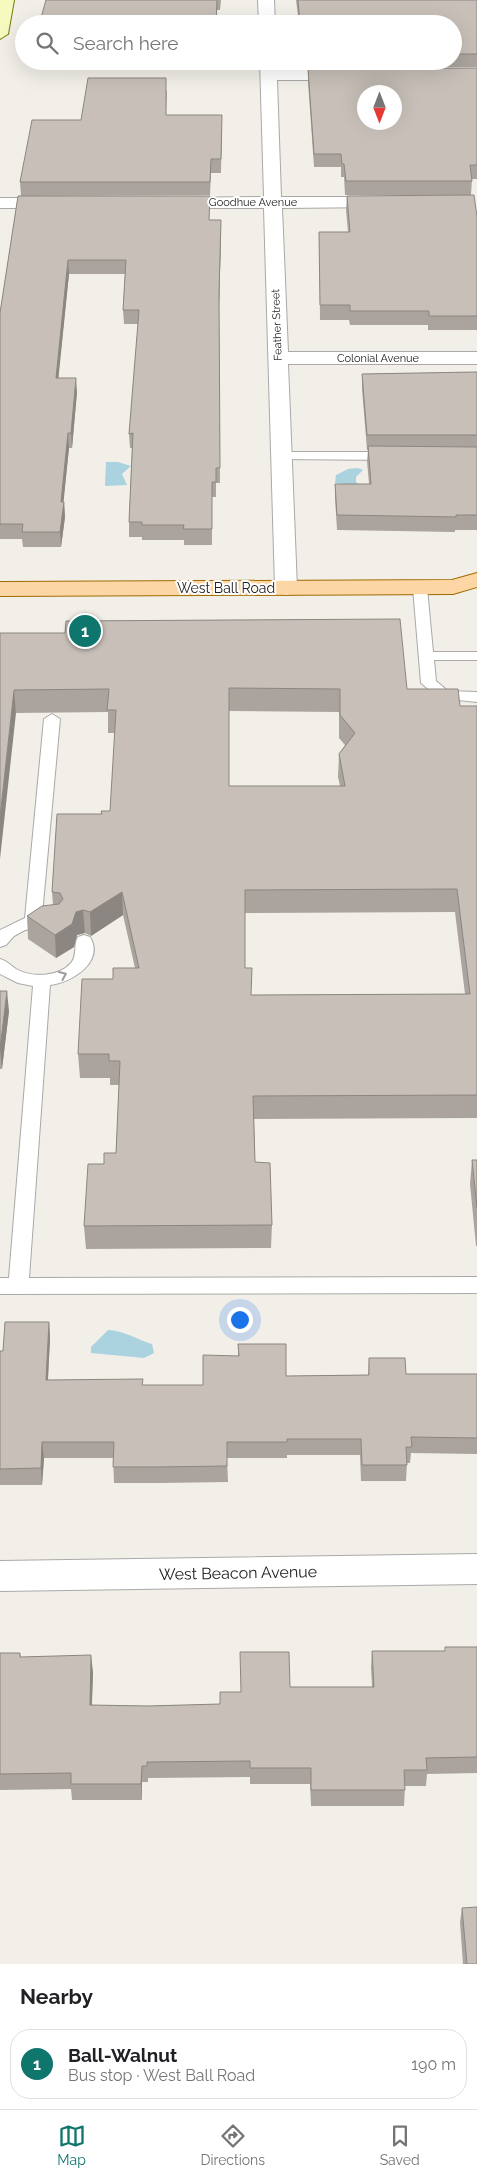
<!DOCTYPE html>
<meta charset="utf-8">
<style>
:root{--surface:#fff;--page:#f6f6f6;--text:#202124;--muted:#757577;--line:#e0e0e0;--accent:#0f766e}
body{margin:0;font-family:Raleway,sans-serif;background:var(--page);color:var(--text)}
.compass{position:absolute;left:357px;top:85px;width:45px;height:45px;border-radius:50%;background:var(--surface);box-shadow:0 5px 20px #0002;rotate:180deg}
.you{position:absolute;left:239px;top:1319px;width:18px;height:18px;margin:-12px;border:4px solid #fff;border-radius:50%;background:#1a73e8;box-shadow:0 0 0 8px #1a73e833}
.badge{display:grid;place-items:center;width:32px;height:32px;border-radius:50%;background:var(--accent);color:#fff;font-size:16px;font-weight:700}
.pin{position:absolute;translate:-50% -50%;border:2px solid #fff;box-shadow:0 1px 5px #0006}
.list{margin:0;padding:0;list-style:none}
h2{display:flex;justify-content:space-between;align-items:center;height:65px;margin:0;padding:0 20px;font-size:21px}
h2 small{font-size:16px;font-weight:400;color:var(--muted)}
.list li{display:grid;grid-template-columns:32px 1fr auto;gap:15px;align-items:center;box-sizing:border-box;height:70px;margin:0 10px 10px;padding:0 10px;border:1px solid var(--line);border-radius:20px}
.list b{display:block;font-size:19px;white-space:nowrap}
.list p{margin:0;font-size:16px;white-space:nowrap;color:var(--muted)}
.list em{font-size:16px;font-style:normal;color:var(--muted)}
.icon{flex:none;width:28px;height:28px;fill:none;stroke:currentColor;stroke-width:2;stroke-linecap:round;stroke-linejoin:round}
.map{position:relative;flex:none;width:477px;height:1964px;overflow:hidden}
.search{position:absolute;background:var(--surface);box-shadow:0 5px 20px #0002;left:15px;right:15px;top:15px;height:55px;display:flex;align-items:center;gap:12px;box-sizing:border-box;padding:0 18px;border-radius:28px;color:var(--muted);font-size:19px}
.sheet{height:145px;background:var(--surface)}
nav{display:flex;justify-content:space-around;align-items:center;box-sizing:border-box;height:70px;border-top:1px solid var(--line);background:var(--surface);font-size:14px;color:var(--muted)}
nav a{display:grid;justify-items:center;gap:2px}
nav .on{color:var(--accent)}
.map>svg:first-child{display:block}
.water{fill:#aad3df}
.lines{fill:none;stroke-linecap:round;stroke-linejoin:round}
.lane-casing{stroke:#a9a9a9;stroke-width:2}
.street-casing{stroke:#a9a9a9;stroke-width:2}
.secondary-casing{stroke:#707d05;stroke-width:2}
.primary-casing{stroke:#a06b00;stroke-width:2}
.lane{fill:#fff;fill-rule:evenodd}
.street{fill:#fff;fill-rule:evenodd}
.secondary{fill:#f7fabf;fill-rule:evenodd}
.primary{fill:#fcd6a4;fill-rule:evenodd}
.wall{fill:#aba49e;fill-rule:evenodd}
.shaded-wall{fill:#8b8681}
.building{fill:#c7bfb8;stroke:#8b8681;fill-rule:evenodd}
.oneway{stroke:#9c9c9c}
.labels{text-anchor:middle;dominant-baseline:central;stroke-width:4;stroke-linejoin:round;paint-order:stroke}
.far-street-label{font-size:11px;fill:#222;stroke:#fff}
.street-label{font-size:14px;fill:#222;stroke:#fff}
.near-street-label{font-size:16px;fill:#222;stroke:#fff}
</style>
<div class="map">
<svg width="477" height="1964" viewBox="0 0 477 1964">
<rect width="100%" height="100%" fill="#f2efe9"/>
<!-- water -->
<path class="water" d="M106,462h12l13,4 -9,8 5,11 -22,1z
M358,468l5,2 -7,7v5l4,3 -25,-2 1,-8 12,-6z
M108,1330c15,0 30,10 44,14l2,9 -10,5 -53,-5v-6z"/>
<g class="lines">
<!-- lane casing -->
<g class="lane-casing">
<path id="lane" d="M282,452h110l7,4 -7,4 -115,-1 -2,-3z
M420,584l7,4 6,64h44v8h-43l2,21 12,10 29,1v10l-38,-4 -18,-15 -8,-95z
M52,714l8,5 -18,196 8,2 3,4 -3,4 -25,5 -11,6 -8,9 -6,2v-17l25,-12 19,-199z
M84,935l6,2c15,25 -19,46 -40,48l-21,293 448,-1v16l-477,1v-16h9l24,-292 -15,-3 -18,-9v-15c7,2 10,6 16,10 16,9 43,8 55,-6 7,-8 2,-18 7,-26z"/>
</g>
<!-- street casing -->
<g class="street-casing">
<path id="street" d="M258,0h16l1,24h-16z
M260,61h16v9h68l8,5 -8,5h-67l4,117h102l6,1 3,4 -3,4 -6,1 -101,1 6,144h189v12h-189l9,224 -3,5 -8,2 -8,-2 -3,-5 -11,-380h-93l-6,-1 -3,-4 3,-4 6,-1 93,-1z
M0,198h53l6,1 3,4 -3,4 -6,1h-53z
M477,1554v30l-477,7v-30z"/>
</g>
<!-- secondary casing -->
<g class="secondary-casing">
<path id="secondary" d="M0,0h14l-6,34 -8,5z"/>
</g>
<!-- primary casing -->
<g class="primary-casing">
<path id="primary" d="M477,573v14l-24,7 -453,2v-14l452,-2z"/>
</g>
<!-- lane -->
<use href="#lane" class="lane"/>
<!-- street -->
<use href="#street" class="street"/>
<!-- secondary -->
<use href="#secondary" class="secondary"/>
<!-- primary -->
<use href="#primary" class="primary"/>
</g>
<!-- wall -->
<path class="wall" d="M46,0h175l-1,10h-3v14h-176z
M296,0h181v67l-170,1v-7h146v-37h-154z
M69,61h29v6l-28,1z
M162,61h35v1h-4v6h-31z
M477,68v111h-5l-1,16h-126l-1,-18h-3v-10h-27l-6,-85v-13z
M167,91l-1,24 56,14 -1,44h-10l-1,22 -189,1 -1,-14 61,-62z
M18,196l192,24 11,14 -2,73 1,176h-4v14h-4v48h-28v-5h-42v-3h-13v-15l3,-74h-2l-1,-14 9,-110h-14l-1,-14 2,-36h-56l-11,104 19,14 -5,56h-3l-6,54h1l1,15 -4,30h-38l-1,-8h-22v-226z
M347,196l130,21v113h-49v-5h-78l-1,-5h-29l-1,-88h29l-2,-22z
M477,372v158h-22v2l-118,-2 -2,-31v-15h34l-2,-23 1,-11h-1l-5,-61v-15z
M0,633l407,56 53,17h17v412l-223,1 1,43 17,63 -1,23 -185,1 -2,-23 20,-62 12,-11 3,-68h-9v-7h-30l-2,-24 35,-75 22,-11 -12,-53 -32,21 -6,-3 -8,2 -3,12 -18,11 -28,-19 -1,-23 26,-11 -1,-13 49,-78v-3h9l5,-78h-7v-21l-92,1zM229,711l110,1v26l6,7 -6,9 -1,23 2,9h-111zM455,912l10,82 -214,1 -6,-27v-55z
M0,991l9,20 -7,58h-2z
M472,1160h5v86h-1l-6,-62z
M49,1322l1,16 -2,42 95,5h60l35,-29v-12l48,32 82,-1 1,-17 37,16h71v80l-66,-1 -1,10h-3l-1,18h-45l-1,-26h-73v3h-60l1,24 -69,1h-45l-1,-25h-69l-2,27h-42v-134h3z
M445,1647h32v126l-50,1 -1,12h-21l-1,20h-93l-1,-22h-60v-7l-102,1v4h-6v18h-70l-1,-11 -71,1v-137h20l1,4 72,15 -1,33 56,1 72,-2 21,-12 49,-5h82l-1,-20 1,-16h73z
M462,1908l15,56h-14l-3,-42z"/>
<!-- shaded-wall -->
<path class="shaded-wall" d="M221,220v14l-2,73v-14z
M68,260l1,14 -12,118 -1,-14z
M76,378l1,14 -5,56 -1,-15z
M68,433l1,15 -7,69 -1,-15z
M64,502l1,15 -4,30 -1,-15z
M14,690l2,23 -16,146v-42z
M122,892l1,23 -32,21 -1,-24z
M83,910l2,23 -8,2 -3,12 -18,11 -1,-23 21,-23z
M7,991l2,20 -7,58 -2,-20z
M49,1322l1,16 -3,58 -1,-16z
M42,1442l2,16 -2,27 -1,-17z
M91,1655l2,17 -2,49 -1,-16z
M142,1766v34l-1,-16z"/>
<!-- building -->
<path class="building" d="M46,0h171l-1,24h-52v-6h-64v6h-59l1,-10z
M298,0h179v54h-24v-30h-153z
M477,68v97h-7l2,16h-126l-2,-17h-2l-1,-10h-27l-6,-85zM364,92h30v30h-30z
M88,78h78v37h56l-1,44h-10l-1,23h-190l12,-62h49z
M474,195l3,22v99h-48v-5h-79v-6h-30l-1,-73h31l-3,-36z
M18,196h192l-1,24h12l-2,73 1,175h-4v14h-4v47h-29l1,-4h-42v-3h-13l4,-89 -4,1 10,-124h-16l3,-50h-58l-12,118h20l-5,55h-3l-7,69h3l-4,30h-38l1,-8h-23v-211z
M474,372h3v63h-110l-5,-61z
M368,446l109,1v68h-21v2l-119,-2 -2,-31h36z
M400,619l7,70h51l2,17h17v389l-224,1 2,66 15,1 2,62 -188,1 4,-62h16v-11h12l4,-92h-11v-7h-31l4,-75h31v-11h26l-17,-76 -32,20 -7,-2 -7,2 -4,12 -17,11 -28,-19 15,-10 17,-2 4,-5 -3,-6 -8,-1 5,-78h45l-1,-3h9l6,-101h-9l2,-21 -95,1 -14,127v-184h65l1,-12zM229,688l111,1v26l15,18 -16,21 6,32h-116zM457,889l13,105 -219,1 1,-27h-7v-78z
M0,991h7l-7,58z
M472,1160h5v48z
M5,1322h44l-3,58 97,-1 -1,6h61v-30l36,1 -1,-12h48v32l83,-1v-17h36l1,16h71v64l-66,-1 1,10h-6l1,18h-45l-1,-26h-74v3h-60v24l-69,1h-45l1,-25h-72l-1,26 -41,1v-118h3z
M445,1647h32v110l-51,1 1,12h-23l1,20h-94v-22h-61v-7l-103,1v4h-5l-1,18h-70v-11l-71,1v-121h20v4l71,-2 -1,50 58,1 72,-2v-12h21l-1,-40h49l1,35h84l-2,-36h73z
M477,1907v57h-10l-5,-56z"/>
<!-- one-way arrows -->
<defs><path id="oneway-chevron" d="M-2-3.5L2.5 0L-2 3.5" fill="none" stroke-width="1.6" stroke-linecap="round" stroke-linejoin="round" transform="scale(1.25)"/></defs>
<use class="oneway" href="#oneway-chevron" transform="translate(63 975) rotate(-24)"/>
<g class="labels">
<!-- far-street labels -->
<g class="far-street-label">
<text x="253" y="202">Goodhue Avenue</text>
<text transform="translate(277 325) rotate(-92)">Feather Street</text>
<text x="378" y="358">Colonial Avenue</text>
</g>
<!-- street labels -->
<g class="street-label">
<text x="226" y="588">West Ball Road</text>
</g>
<!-- near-street labels -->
<g class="near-street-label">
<text transform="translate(238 1573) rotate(-1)">West Beacon Avenue</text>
</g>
</g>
</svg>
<svg class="compass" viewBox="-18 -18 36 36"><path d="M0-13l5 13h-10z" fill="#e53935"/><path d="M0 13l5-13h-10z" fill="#757577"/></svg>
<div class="you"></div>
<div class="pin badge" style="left:85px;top:631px">1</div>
<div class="search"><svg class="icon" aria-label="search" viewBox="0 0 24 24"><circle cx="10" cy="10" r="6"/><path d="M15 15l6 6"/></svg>Search here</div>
</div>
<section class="sheet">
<h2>Nearby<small></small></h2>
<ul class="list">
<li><span class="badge">1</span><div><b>Ball-Walnut</b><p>Bus stop · West Ball Road</p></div><em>190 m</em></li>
</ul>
</section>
<nav>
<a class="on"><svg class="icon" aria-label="map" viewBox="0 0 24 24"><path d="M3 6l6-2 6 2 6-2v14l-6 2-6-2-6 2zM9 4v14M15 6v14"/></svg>Map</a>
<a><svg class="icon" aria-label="directions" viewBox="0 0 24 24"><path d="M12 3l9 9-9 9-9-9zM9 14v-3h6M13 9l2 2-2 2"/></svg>Directions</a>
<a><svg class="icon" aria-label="saved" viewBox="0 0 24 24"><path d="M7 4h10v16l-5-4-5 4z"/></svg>Saved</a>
</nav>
